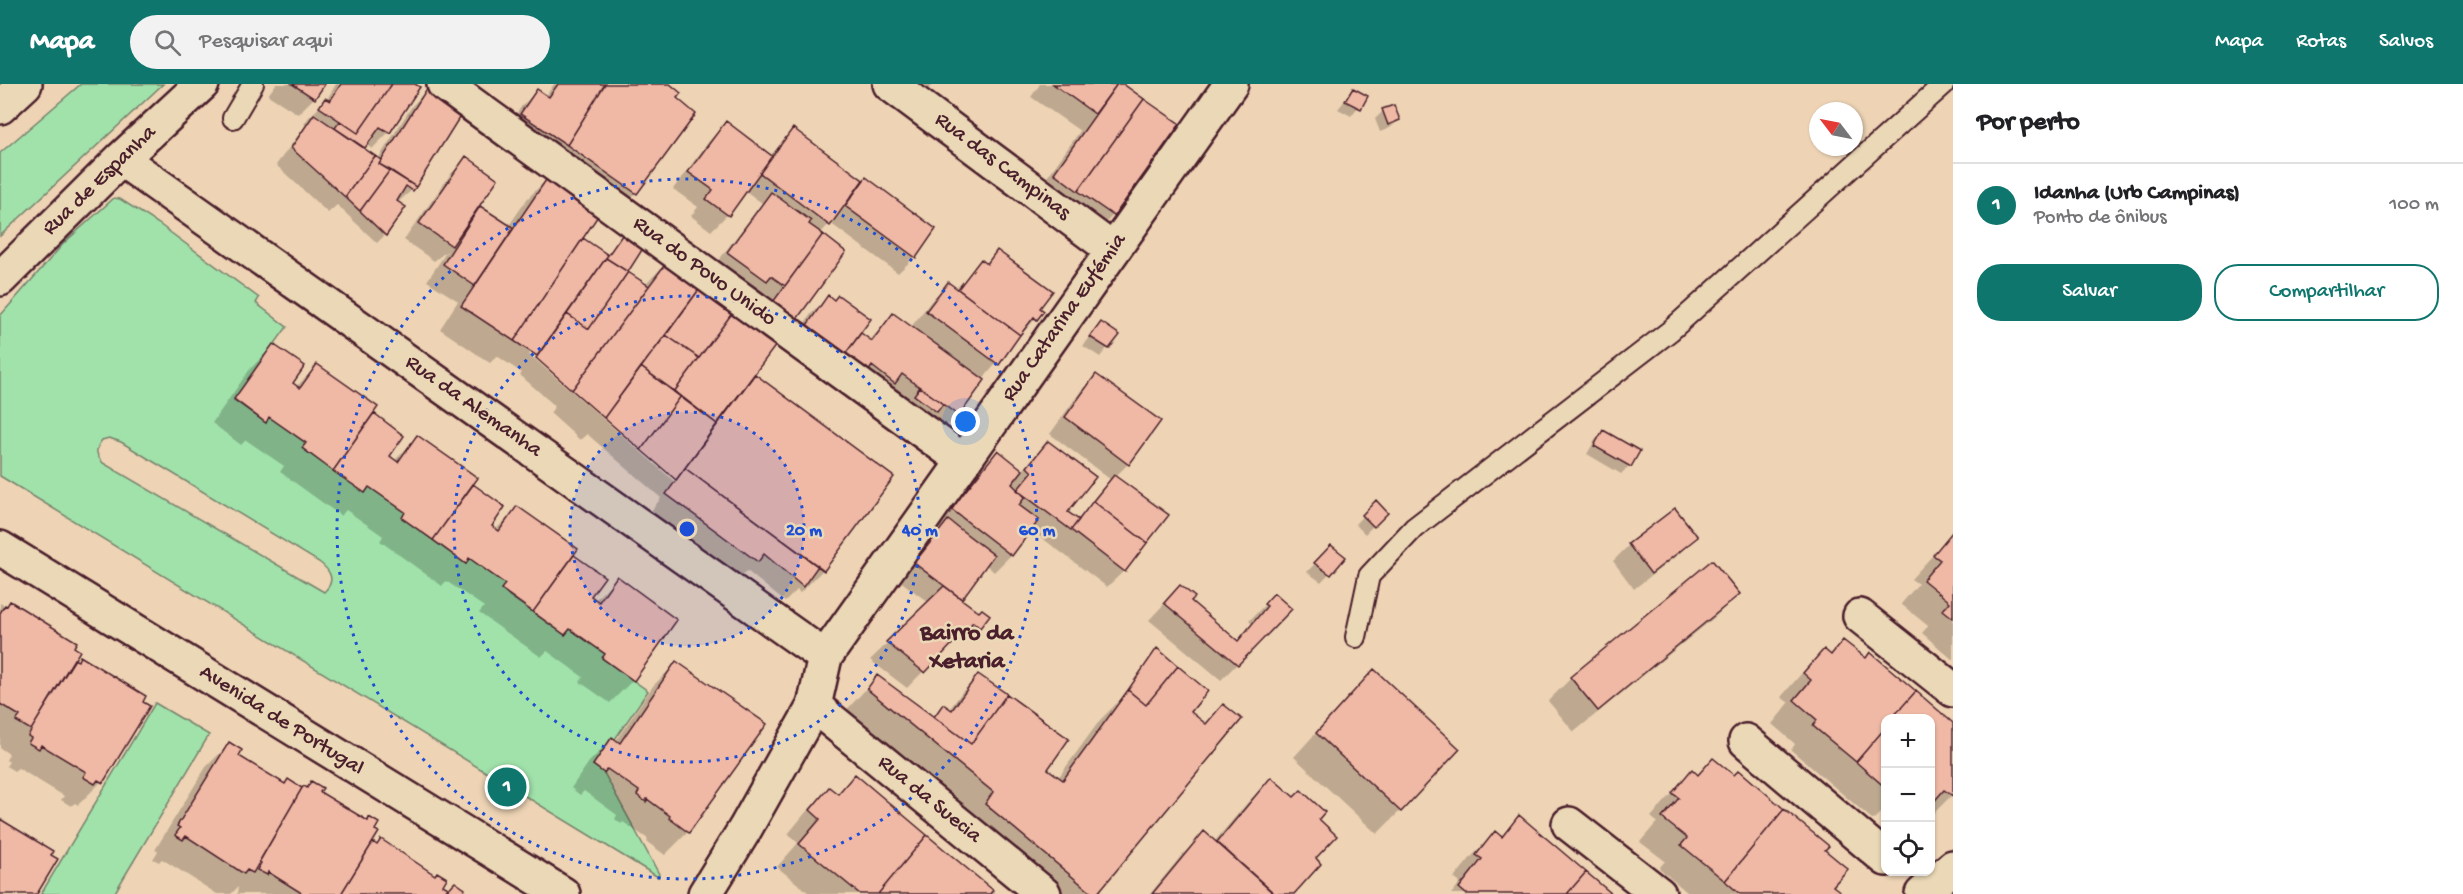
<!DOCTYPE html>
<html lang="pt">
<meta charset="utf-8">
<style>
:root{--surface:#fff;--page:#f2f2f2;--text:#202124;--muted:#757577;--line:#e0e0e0;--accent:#0f766e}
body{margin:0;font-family:"Gochi Hand",sans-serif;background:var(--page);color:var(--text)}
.controls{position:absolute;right:18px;bottom:18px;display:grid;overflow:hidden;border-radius:12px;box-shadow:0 2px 4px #0004}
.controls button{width:54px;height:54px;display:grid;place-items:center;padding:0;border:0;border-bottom:2px solid var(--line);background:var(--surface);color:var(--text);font:30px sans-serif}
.compass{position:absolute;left:1809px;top:18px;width:54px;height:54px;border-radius:50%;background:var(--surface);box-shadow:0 2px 4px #0004;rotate:302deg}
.you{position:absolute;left:966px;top:338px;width:21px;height:21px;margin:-15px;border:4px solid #fff;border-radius:50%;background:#1a73e8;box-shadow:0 0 0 9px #1a73e833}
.badge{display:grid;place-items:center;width:39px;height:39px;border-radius:50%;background:var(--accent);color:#fff;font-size:20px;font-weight:700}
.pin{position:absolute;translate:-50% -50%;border:3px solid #fff;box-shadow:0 2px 6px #0006}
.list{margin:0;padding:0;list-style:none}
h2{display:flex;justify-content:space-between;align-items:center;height:78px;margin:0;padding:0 24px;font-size:26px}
h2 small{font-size:20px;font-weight:400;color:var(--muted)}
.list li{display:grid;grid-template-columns:39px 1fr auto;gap:18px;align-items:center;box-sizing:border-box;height:84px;padding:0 24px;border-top:2px solid var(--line)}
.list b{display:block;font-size:22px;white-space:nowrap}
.list p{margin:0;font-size:20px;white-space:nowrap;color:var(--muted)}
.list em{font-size:20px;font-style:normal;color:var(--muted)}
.actions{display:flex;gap:12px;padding:18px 24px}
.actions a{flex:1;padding:14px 0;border:2px solid var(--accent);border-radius:24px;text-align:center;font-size:21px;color:var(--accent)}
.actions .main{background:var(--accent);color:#fff}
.icon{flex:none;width:33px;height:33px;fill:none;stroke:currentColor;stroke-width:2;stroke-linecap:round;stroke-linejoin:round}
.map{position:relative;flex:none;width:1953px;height:810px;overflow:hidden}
header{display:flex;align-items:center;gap:36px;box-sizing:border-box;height:84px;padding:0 30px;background:var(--accent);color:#fff}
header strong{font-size:28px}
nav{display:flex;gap:33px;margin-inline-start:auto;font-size:21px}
.search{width:420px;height:54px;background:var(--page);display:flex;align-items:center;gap:15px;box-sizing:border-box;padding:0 21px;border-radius:33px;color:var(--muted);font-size:22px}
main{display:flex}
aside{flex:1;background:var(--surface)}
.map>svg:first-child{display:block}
.green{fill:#a1e2ab;stroke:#76806b;stroke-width:1.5;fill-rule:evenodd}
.shadow{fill:#0003;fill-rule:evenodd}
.building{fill:#efb9a5;stroke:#4a1f2b;stroke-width:1.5}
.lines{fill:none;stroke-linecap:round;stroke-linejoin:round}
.lane-casing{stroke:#4a1f2b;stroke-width:24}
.street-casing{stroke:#4a1f2b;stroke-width:38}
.secondary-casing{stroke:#4a1f2b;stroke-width:38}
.highway-casing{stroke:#4a1f2b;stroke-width:38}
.lane{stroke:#ead8b6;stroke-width:20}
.street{stroke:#ead8b6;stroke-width:33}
.secondary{stroke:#ead8b6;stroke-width:33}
.highway{stroke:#ead8b6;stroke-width:33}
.ring{fill:none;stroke:#1d4ed8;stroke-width:3;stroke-dasharray:3 6}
.labels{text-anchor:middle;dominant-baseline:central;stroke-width:5;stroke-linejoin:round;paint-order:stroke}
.street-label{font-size:22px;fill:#4a1f2b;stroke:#ead8b6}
.neighbourhood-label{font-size:24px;font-weight:bold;fill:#4a1f2b;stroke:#ead8b6}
.centre{fill:#1d4ed8;stroke:#ead8b6;stroke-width:3}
.ring-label{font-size:18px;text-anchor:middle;font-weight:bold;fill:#1d4ed8;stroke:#ead8b6;stroke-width:5;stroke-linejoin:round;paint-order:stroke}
</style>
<header>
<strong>Mapa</strong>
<div class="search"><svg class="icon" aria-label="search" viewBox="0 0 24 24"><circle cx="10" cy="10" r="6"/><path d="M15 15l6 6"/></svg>Pesquisar aqui</div>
<nav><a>Mapa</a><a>Rotas</a><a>Salvos</a></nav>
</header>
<main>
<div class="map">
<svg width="1953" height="810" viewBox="0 0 1953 810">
<rect width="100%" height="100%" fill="#eed4b5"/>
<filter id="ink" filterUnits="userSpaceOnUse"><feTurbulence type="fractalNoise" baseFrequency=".0167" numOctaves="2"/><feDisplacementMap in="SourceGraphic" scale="12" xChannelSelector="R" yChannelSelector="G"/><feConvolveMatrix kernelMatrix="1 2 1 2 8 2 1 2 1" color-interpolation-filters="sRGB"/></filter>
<g filter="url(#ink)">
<!-- green -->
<path class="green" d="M81,0h82l-163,152v-83z
M114,114l6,1 39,25 100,74 -3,5 31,24 -53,73 31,22 4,-5 37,26 -4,5 63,45 4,-6 36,25 -3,6 64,46 3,-6 36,26 -4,6 64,45 5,-6 35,25 -2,5 45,32 -33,48 -4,-1 -18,27 11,8 55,101 -1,3 -658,-401v-160l64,-73zM109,354l12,4 198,120c12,9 17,19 5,30l-221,-129c-8,-9 -8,-14 -1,-23z
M155,619l54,32 -95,159h-73z"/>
<!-- shadow -->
<path class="shadow" d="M276,0h47l-9,14 -16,16 -30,-19z
M336,0h77l-24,48 -17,17 -7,-5 -2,4 15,11 34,-53 16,-17 34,22 -50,79 -15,13 -12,32 -8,8 -40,-38 -9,8 -52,-48 30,-40 -2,-1 5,-7 17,-16z
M554,0h113l-31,109 -23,23 -11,-8 -21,31 26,16 20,-25 -2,42 20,13 24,-25 108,81 -28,38 74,191 -23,23 -3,-3 -12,12 -38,-31 -7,6 -89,-66 10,-13 -74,-64 -7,6 -30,-27 5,-7 -35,-31 2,-2 -25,-17 -7,7 -50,-34 18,-28 -31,-20 20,-30 -13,10 -30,-21 46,-65 16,-17 11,48 31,21 19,-28 23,-23 -45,-45 16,-24 16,-16 9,5zM531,268l143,125v4l-145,-127z
M880,0h53l-22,22z
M1040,0h80l58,40 -65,91 -16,17 -59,-42 42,-59 -49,-34z
M1353,6l13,7 -15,19 -13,-7z
M1383,27l16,9 -9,8 -10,4 -5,-13z
M726,39l44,33 23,-26 70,52 52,75 -17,16 -68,-50 -10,11 -24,84 -17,16 -67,-65 50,-66 -17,-12 -18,24 -16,16 -20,-15 7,-9 -25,-18 37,-49z
M997,168l45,59 -60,69 -24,35 -16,16 -150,-90 19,-27 17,-17 31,36 10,8 24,-26 18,12 21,-27 16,-17 8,6 25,-28 4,3z
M1101,240l17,11 -18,22 -17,-11z
M273,262l18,37 5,4 21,-21 55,48 30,22 -14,20 6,5 24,-24 53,48 19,41 5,4 23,-22 54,47 31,22 -14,20 6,3 22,-22 58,42 -42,60 -23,23 -30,-21 3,-5 -36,-26 -6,6 -62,-44 5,-6 -38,-26 -4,5 -62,-45 3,-5 -37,-26 -5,6 -61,-44 4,-6 -38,-26 -5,5 -29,-22 38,-54z
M1096,292l32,88 -13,13 52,39 -43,55 -17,16 -77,-58 -19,26 -17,17 -9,-8 -25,35 19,15 9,1 -9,12 -17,17 -6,-6 -49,50 -37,-28 59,-57 -30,-23 41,-51 -4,-3 46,-58 16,-16 24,19 26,-28 18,69 11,8 34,-40 -61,-46 30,-42z
M1603,348l26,34 -8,8 -34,-20 8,-14z
M1376,418l10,11 -21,21 -10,-10z
M1953,449v127l-31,-27 6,-7 -27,-22 17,-20 -7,-5z
M1696,453l-16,16 -46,36 -21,-28 16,-16z
M1323,471l21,3 -23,24 -14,-10z
M1180,503l9,14 47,41 16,-18 -3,-3 25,-26 -37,69 -16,16 -72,-60z
M1738,510l-23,23 -141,115 -26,-31 23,-23z
M0,519l72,45v12l4,2 4,-4 21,124 -23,23 -3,-2 -4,3 -10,-6 3,-4 -46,-28 -4,3 -8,-5 3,-4 -3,-2 3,-6 -9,-6z
M1843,558l110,83v69l-23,23v-99h-44v99l-6,-4 -7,7 -82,-70 4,-6 -23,-20 17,-21 -8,-6 20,-23 23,-23 5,4z
M1157,566l32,62 15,13 19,-19 -128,188h-64l-191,-177 37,-40 55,40 11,-11 6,4 13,-18 16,-16 68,93 12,9 42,-58 20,-20z
M676,579l12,169 -23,23 -18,-13 1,-3 -25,-17 -2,2 -6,-5 2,-4 -33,-24 -4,4 -9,-7 18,-26 23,-23 3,3 38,-56z
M1351,610l49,117 -23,23 -83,-77z
M229,660l8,12 47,29 18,4 9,-6 7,10 48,29 4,-3 3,11 -2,13 78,47 17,4h-229l1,-7 -7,7h-14l-55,-35 -3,3 -6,-3 5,-8 -3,-1 51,-83z
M1713,676l110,90 8,36 7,8h-149l-30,-26 6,-7 -25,-19 17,-20 -6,-5 41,-46 5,4z
M855,692l140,118h-185l-33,-27 21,-24 -10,-9 18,-22 23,-23 7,5z
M1271,695l45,40 -24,75h-142l31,-38 23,-23 10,9 34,-40z
M1519,733l91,77h-159l9,-11 -6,-5 18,-22 23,-23 5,4z"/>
<!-- building -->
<path class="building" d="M292,0h33l-10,15z
M341,0h51l-34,49 -39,-26 6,-9 5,3z
M392,0h23l5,3 -30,46 -10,-6 -15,21 -30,-20 5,-7 18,12z
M558,0h47l-38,61 -47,-31 17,-25 12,8z
M605,0h65l11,9 -4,5 19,16 -59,80 -70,-49z
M1053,0h64l-22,30z
M1117,0h6l21,15 -66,92 -24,-18z
M428,3l36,23 -48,77 -37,-23z
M1353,4l15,8 -7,13 -16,-8z
M1144,15l36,25 -66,92 -36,-25z
M1394,21l6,15 -12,5 -6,-16z
M314,30l61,42 -30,41 -54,-49z
M726,37l46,35 -43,60 -23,-17 7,-9 -25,-18z
M793,44l70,52 -33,46 -70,-53z
M375,72l7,4 -3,4 11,6 -30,41 -15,-14z
M466,72l32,23 -46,67 -33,-23z
M390,86l26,17 -3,4 -7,-5 -9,15 9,6 -20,29 -26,-25z
M550,90l52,36 -88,131 -53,-35z
M866,93l70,52 -20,29 -71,-52z
M771,108l40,29 -2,3 14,10 -38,52 -14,-10 -4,5 -40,-29z
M480,122l34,22 -39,58 -32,-22z
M627,144l20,14 -19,30 -22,-14z
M823,150l23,18 -49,67 -24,-17z
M583,154l25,17 -71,101 -23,-15z
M997,166l56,41 -13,17 4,3 -7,9 -3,-3 -14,18 -62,-46 23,-30 6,5z
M606,174l22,14 -39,57 -22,-15z
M669,175l34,25 -99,134 -32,-28z
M628,188l21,14 -77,104 -36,-32 31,-44 22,15z
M948,198l72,53 -21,30 -73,-54z
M703,200l33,24 -37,50 -33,-23z
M828,211l6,5 4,-5 33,24 -25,34 -39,-28z
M736,224l43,33 -62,83 -43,-32z
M893,229l92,67 -26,36 -57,-42 -7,10 -23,-18 -3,5 -23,-18 15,-20 11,8z
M1101,238l19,13 -11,14 -19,-12z
M666,251l33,23 -25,34 -33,-25z
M273,260l32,22 -12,17 7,5 17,-24 61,43 -45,64 -31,-23 4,-5 -37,-26 -3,6 -32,-24z
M641,283l40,29 -40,54 -37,-32z
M755,290l139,103 -70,94 -139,-103z
M1096,290l65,47 -32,44 -64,-48z
M920,303l23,17 -6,8 -23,-17z
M681,312l36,28 -41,56 -35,-30z
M374,329l30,23 -14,20 8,6 19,-27 61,43 -45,62 -31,-22 3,-6 -36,-25 -4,6 -32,-22z
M1603,346l37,21 -9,16 -37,-21z
M1048,357l48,36 -28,35 11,8 -8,10 -54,-40 15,-18 -5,-5z
M998,366l25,20 -11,14 13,13 -6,8 20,15 -27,36 -61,-47z
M685,384l133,98 -15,21 -39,-33 -6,8 -92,-68z
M1114,391l55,40 -22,28 -54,-42z
M473,400l32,23 -13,19 7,5 18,-25 61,43 -45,63 -32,-23 4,-5 -36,-26 -3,6 -33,-24z
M1376,416l12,13 -14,14 -12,-12z
M1093,417l54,42 -22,29 -54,-42z
M1675,424l23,29 -47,37 -23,-30z
M948,436l46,35 -32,44 -48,-36z
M1953,447v87l-10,-8 7,-8 -27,-22 17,-20 -7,-5z
M1331,461l15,12 -15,18 -17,-12z
M574,471l31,22 -14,19 8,6 18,-26 60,44 -43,61 -32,-23 3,-4 -35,-25 -5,6 -32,-23z
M1712,476l28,34 -142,117 -28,-34z
M1180,501l15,12 -4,4 47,40 29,-35 -3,-2 10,-11 18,16 -54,56 -74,-62z
M944,502l35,26 3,-3 8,6 -10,13 -7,-6 -48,51 -39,-31z
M10,517l67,41 -3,5 6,4 -49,79 -15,-9 4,-5 -20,-12v-91l5,-8 2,1z
M1843,556l23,18 4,-6 46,39 -24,27h-6v9l-30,35 -43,-36 4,-6 -23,-20 17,-20 -8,-7 21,-24 7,6z
M1157,564l21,18 -32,39 -18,-15z
M80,572l66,40 -3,6 7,4 -47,77 -5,-3 -3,4 -12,-7 3,-5 -45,-27 -2,4 -11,-6 3,-5 -3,-2 6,-11 40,-66 4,2z
M676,577l91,63 -78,109 -20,-15 1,-2 -23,-17 -1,3 -9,-7 2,-4 -32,-22 -3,4 -11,-8 19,-28 8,6z
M1178,582l30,25 -17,21 15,12 17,-20 19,15 -145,175h-4l-108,-90 8,-12 -126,-103 10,-14 94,69 36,-50 62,45 -21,30 15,11 65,-90 18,15z
M1374,585l86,80 -59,63 -85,-79z
M978,590l29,20 -36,50 -37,-27 9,-13 9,6z
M1916,607l37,32v73l-9,-6 -14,16v-88h-38z
M1886,643v61l-30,-26z
M229,658l13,8 -3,6 46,28 3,-5 14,9 -49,85 -6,-3 -3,4 -58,-38 -3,4 -8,-5 5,-7 -3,-2z
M1713,674l21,17 5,-5 45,39 -59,72 -44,-36 6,-7 -25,-20 17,-20 -7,-5 20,-24 6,6z
M855,690l72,61 -49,59h-18l-61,-50 21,-25 -10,-9 19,-23 9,7z
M1271,693l23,20 7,-7 24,22 -6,7 18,17 -21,22 5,6 -27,30h-19l-58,-52z
M311,697l12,7 -3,4 48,29 1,-4 10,6 -4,7 4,2 -38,62h-38l-35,-22 -1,3 -10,-5 4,-7 -2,-1 43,-74 2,-2 3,2z
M1784,725l45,37 -4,4 23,19 -15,17 8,6 -2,2h-99l-15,-13z
M1519,731l67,57 -19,22h-101l-7,-6 23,-29 -6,-4 19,-24 7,6z
M0,735l53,32 -2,4 7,4 -21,35h-37z
M1204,747l69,62 -1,1h-120z
M927,751l37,31 29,24 -3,4h-112z
M381,755l54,36 2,-3 10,6 -4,7 5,3 -4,6h-103l32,-52 4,3z
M1586,788l26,22h-45z
M455,798l10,7 -1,2 4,3h-24z"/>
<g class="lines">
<!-- lane casing -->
<g class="lane-casing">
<path id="lane" d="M233,34l20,-34
M1356,553l13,-61 45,-48 256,-197 274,-247"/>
</g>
<!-- street casing -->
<g class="street-casing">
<path id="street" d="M444,0l520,377
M890,0l223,166
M121,75l704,498
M0,195l121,-120 81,-75
M0,464l563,346
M1860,532l93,74
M814,622l230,188
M1746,657l140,118
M1569,740l90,70
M1922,810l31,-27"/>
</g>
<!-- secondary casing -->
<g class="secondary-casing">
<path id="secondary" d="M705,810l40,-65 69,-123 11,-49 406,-573"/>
</g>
<!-- highway casing -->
<g class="highway-casing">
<path id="highway" d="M0,23l25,-23"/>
</g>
<!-- lane -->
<use href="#lane" class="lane"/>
<!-- street -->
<use href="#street" class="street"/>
<!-- secondary -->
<use href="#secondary" class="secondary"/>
<!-- highway -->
<use href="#highway" class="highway"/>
</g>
</g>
<!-- distance rings -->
<circle cx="687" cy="445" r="117" fill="#1d4ed8" fill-opacity=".12"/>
<g class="ring">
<circle cx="687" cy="445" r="117"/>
<circle cx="687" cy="445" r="233"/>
<circle cx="687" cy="445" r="350"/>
</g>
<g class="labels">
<!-- street labels -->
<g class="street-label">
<text transform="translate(1002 83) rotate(37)">Rua das Campinas</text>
<text transform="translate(100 97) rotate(-44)">Rua de Espanha</text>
<text transform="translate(704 188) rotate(36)">Rua do Povo Unido</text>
<text transform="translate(1065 234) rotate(-55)">Rua Catarina Eufémia</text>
<text transform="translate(473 323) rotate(35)">Rua da Alemanha</text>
<text transform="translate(281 637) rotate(32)">Avenida de Portugal</text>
<text transform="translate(929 716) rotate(39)">Rua da Suecia</text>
</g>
<!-- neighbourhood labels -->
<g class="neighbourhood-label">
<text x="967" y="550">Bairro da<tspan x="967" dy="28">Xetaria</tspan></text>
</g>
</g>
<circle cx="687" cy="445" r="9" class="centre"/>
<g class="ring-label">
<text x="804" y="451">20 m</text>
<text x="920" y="451">40 m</text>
<text x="1037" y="451">60 m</text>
</g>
</svg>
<div class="controls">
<button>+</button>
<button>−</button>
<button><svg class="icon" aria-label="locate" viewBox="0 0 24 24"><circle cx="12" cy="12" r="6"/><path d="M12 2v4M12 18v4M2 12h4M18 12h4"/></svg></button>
</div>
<svg class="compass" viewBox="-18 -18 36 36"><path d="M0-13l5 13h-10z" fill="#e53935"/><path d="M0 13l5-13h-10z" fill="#757577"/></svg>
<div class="you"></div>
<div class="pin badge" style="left:507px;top:703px">1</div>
</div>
<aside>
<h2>Por perto<small></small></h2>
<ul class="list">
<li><span class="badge">1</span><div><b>Idanha (Urb Campinas)</b><p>Ponto de ônibus</p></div><em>100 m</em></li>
</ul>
<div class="actions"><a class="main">Salvar</a><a>Compartilhar</a></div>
</aside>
</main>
